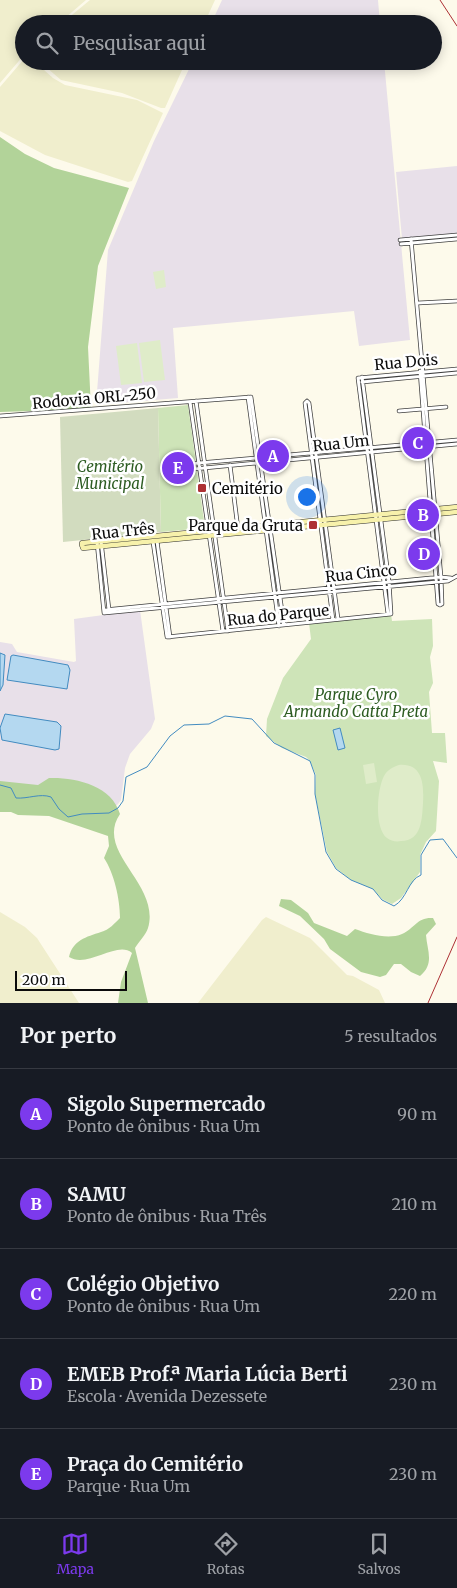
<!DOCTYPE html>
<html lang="pt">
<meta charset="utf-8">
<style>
:root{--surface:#171b24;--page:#20242c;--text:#f1f3f6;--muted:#9ea1a6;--line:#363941;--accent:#7c3aed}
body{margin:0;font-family:Merriweather,serif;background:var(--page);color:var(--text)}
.scale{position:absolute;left:15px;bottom:12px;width:112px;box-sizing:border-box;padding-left:5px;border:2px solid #0b0b0b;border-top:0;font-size:14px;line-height:18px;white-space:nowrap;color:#0b0b0b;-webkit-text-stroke:4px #fff;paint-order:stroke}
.you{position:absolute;left:306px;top:496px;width:18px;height:18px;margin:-12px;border:4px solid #fff;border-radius:50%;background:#1a73e8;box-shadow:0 0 0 8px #1a73e833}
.badge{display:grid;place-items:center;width:32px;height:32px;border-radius:50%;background:var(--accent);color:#fff;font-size:16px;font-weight:700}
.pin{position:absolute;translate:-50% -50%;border:2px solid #fff;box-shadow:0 1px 5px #0006}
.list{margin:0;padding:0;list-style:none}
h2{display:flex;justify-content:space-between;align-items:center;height:65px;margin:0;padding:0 20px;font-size:21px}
h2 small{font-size:16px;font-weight:400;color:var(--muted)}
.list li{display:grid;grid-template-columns:32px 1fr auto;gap:15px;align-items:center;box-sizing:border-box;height:90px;padding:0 20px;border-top:1px solid var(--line)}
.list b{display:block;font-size:19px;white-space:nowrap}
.list p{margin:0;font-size:16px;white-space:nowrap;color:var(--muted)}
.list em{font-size:16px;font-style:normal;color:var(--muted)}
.icon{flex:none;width:28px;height:28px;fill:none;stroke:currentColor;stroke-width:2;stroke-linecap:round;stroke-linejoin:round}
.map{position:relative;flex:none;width:457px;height:1003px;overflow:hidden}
.search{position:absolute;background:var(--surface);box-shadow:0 2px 12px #0003;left:15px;right:15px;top:15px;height:55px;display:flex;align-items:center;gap:12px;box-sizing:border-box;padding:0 18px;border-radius:28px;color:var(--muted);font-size:19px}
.sheet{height:515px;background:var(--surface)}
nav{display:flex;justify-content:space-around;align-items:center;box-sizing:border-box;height:70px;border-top:1px solid var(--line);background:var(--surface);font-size:14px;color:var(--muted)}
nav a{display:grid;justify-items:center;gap:2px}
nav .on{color:var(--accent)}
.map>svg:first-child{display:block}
.industrial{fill:#e8e0e9}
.farmland{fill:#f0eecd}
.green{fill:#cee4b8}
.forest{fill:#b2d399}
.cemetery{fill:#d2dcbf}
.pitch{fill:#dfecc9}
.water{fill:#b4d8f0;stroke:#428bc0}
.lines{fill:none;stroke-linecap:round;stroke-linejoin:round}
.stream{stroke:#428bc0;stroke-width:1}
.street-casing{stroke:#3e3e3e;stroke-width:4.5}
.secondary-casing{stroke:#2d2d2d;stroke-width:5.5}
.street{stroke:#fff;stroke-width:3}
.secondary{stroke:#f7f1ab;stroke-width:4.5}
.rail{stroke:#ad3034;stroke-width:1}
.poi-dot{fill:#ad3034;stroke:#fff;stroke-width:2}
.labels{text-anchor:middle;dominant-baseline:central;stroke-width:5;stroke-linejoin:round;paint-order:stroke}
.street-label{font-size:15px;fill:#0b0b0b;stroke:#fff}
.park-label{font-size:15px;font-style:italic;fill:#2d5c22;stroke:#fff}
.poi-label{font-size:15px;fill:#0b0b0b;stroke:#fff;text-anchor:start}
</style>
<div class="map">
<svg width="457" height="1003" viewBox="0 0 457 1003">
<rect width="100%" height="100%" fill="#fdfaeb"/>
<!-- industrial -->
<path class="industrial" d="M222,0h156l2,24h-169z
M193,61h191l26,279 -51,6 -5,-35 -181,17 5,70 -82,7 12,-155 46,-109z
M457,166v69l-55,4 -6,-67z
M140,610l15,109 -4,10 -21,25 -5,14 -4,32 -3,4 -9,8 -109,-28v-142l12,2 5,8 57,10 2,-1 -2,-42z"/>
<!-- farmland -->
<path class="farmland" d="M0,0h86l-28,24h-34v31l-24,28z
M90,0h125l-11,24h-143z
M24,59v2h10l19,17 12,7 72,15 26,13 -31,68 -4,1 -83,-27 -45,-24v-44z
M39,61h147l-21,47h-4l-39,-15 -61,-13z
M0,912l25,15 12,11 42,65h-79z
M266,917l44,21 37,37 6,1 26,14 6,13h-187l64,-83z"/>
<!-- green -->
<path class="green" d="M188,405l17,123 -44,4 -3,-124z
M391,614l1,7 40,-2 1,27 -3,11 3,26 -4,9 3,41h13l2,30 -14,-2 6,20 -3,50 -10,11 -6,13v17l-19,26 -9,6 -10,-5 -9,-10 -22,-9 -15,-12 -9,-16 -12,-58 1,-19 -6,-14 -4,-4 -24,-9 -16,-12 1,-17 16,-41 28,-39 -2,-16z"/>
<!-- forest -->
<path class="forest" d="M0,137l25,17 29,14 75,20 -31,78 -10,81 3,62 -91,3z
M49,778c25,-1 63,7 71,36 -26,38 41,70 28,114 -2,7 -9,13 -13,20l13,55h-30l3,-21 11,-29c-15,-13 -44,16 -63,4 4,-17 17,-20 32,-25 8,-2 14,-9 19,-14 0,-19 -6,-45 -16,-60l5,-12 -1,-10 -59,-20 -31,-1 -7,-3h-11v-31l38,4z
M281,899l10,1 17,13 6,10 33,13 8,-7c14,5 33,11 47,5 13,-6 15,-17 31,-16l3,6 -10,11c1,15 9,29 -6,41l-9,-4 -10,-8h-7l-8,11 -6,2 -19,-5 -31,-23 -6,-10 -24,-23 -21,-10z"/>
<!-- cemetery -->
<path class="cemetery" d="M158,408l3,124 -98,10 -3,-125z"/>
<!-- pitch -->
<path class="pitch" d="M164,270l2,17 -10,2 -3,-17z
M160,340l5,40 -21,2 -5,-39z
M137,343l5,40 -21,2 -5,-39z
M374,763l3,19 -11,2 -3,-19z
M399,765c24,-2 25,20 24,38 -1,15 -1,38 -22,38 -5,1 -10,0 -14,-3 -13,-10 -10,-49 -3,-62 3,-6 9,-9 15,-11z"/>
<!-- water -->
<path class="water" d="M0,653l5,2 -2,30 -3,6z
M13,655l55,10 2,5 -3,19 -60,-9 4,-24z
M5,714l52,8 4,4 -2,23 -4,1 -53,-10 -2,-12z
M340,728l5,20 -7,2 -5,-20z"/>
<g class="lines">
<!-- stream -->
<path class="stream" d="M0,785l11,3 5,10c12,1 24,-5 35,-1l8,12 9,8 14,-3 27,-1 9,-5 5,-7 3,-24 21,-10 23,-31 14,-11 25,-1 16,-8 27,3 22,24 36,18 5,14v19l11,58 10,17 15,11 22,9 9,11 12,6c13,-7 14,-26 27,-31v-20l9,-15 13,-1 14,19"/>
<!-- street casing -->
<g class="street-casing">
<path id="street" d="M411,239l30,338 1,27 -2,1
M400,240l57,-5
M401,244l56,-5
M418,303l39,-2
M420,371l18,233 2,1
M362,382l95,-9
M248,397l31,229
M196,401l32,230
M307,401l2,2 29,216
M307,401l-2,2 28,217
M190,402l33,229
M399,411l47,-4
M0,416l251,-19 33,228
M457,440l-258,23c-9,1 -23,-2 -29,0l-3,5 6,6 10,-4 274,-26
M230,465l8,64
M101,541l8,69
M157,541l13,96
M97,542l7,71 344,-32 9,-5
M153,542l14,95 224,-23 -2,-32 -27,-205
M104,610l337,-33 10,1
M388,614l-30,-236 99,-9"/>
</g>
<!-- secondary casing -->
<g class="secondary-casing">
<path id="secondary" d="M82,545v-2l22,-2 353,-34
M82,545l1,3 374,-36"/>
</g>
<!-- street -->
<use href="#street" class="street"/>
<!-- secondary -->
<use href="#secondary" class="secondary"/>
<!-- rail -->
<path class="rail" d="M440,0l17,26
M428,1003l29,-66"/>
</g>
<!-- markers -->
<g class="poi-dot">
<rect x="197" y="483" width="10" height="10" rx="2.5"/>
<rect x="308" y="520" width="10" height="10" rx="2.5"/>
</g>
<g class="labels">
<!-- street labels -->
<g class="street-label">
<text transform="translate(406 362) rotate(-5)">Rua Dois</text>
<text transform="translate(94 398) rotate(-5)">Rodovia ORL-250</text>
<text transform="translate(341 443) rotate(-6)">Rua Um</text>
<text transform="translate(123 531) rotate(-6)">Rua Três</text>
<text transform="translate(361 573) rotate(-6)">Rua Cinco</text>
<text transform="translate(278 615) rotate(-6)">Rua do Parque</text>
</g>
<!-- park labels -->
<g class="park-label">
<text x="110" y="466">Cemitério<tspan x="110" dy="17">Municipal</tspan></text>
<text x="356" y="694">Parque Cyro<tspan x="356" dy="17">Armando Catta Preta</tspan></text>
</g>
<!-- poi labels -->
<g class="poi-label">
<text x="212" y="488">Cemitério</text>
<text x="303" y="525" text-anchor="end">Parque da Gruta</text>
</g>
</g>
</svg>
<div class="scale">200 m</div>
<div class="you"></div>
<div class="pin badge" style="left:273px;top:456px">A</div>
<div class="pin badge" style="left:423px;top:515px">B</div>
<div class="pin badge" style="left:418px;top:443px">C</div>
<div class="pin badge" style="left:424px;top:554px">D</div>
<div class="pin badge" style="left:178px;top:468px">E</div>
<div class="search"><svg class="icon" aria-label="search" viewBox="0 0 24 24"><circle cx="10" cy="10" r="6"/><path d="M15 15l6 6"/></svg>Pesquisar aqui</div>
</div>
<section class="sheet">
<h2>Por perto<small>5 resultados</small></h2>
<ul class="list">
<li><span class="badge">A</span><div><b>Sigolo Supermercado</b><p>Ponto de ônibus · Rua Um</p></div><em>90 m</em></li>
<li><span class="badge">B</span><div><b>SAMU</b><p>Ponto de ônibus · Rua Três</p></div><em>210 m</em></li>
<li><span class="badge">C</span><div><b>Colégio Objetivo</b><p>Ponto de ônibus · Rua Um</p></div><em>220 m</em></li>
<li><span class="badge">D</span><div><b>EMEB Prof.ª Maria Lúcia Berti</b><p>Escola · Avenida Dezessete</p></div><em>230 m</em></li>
<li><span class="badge">E</span><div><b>Praça do Cemitério</b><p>Parque · Rua Um</p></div><em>230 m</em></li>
</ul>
</section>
<nav>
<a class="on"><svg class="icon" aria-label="map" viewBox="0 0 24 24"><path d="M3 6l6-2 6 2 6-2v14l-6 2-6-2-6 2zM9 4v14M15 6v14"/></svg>Mapa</a>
<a><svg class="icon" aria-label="directions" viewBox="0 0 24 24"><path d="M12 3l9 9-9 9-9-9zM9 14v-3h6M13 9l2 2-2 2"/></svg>Rotas</a>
<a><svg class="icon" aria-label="saved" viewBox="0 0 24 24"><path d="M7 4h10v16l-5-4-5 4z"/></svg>Salvos</a>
</nav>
